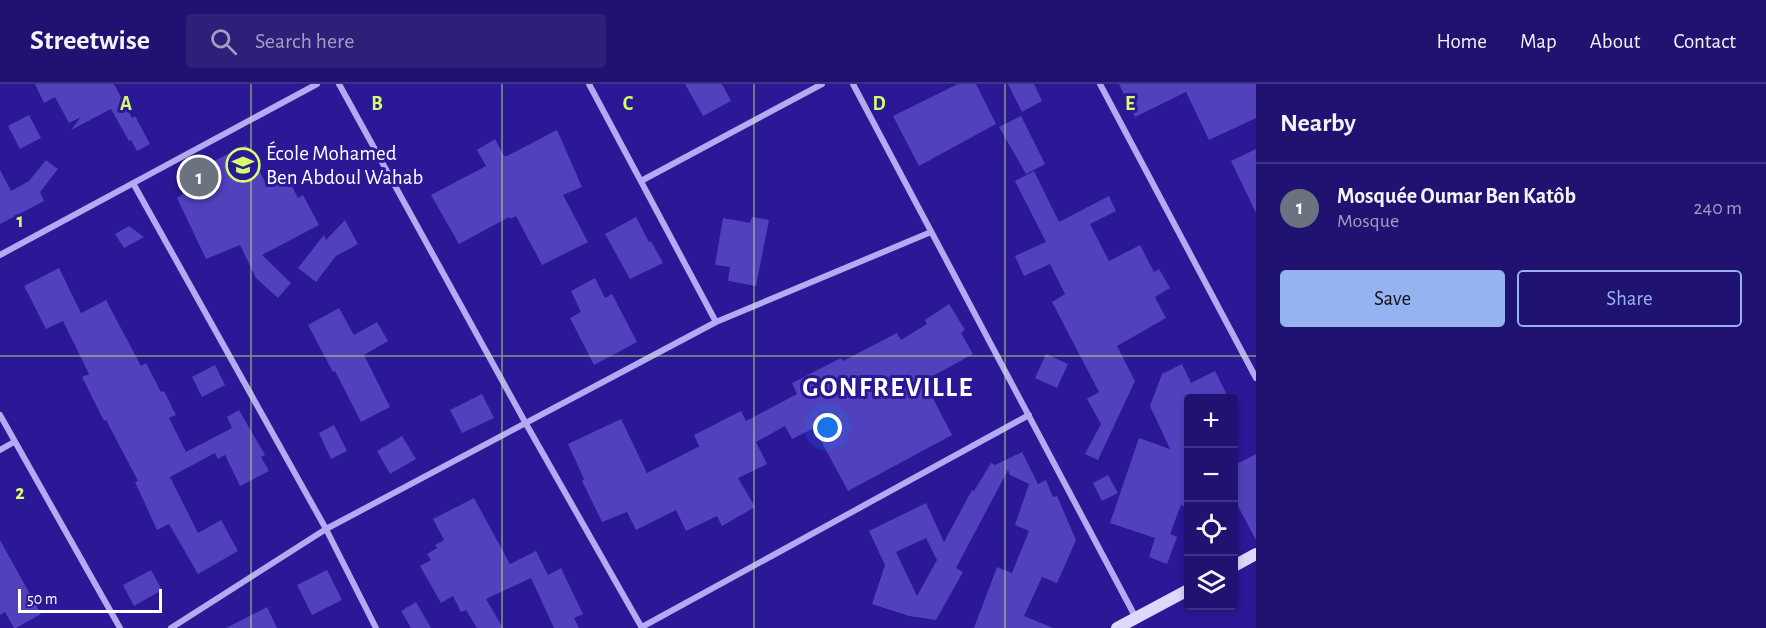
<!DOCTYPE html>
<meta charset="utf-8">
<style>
:root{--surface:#201270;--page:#2d2078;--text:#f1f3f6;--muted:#a29ec3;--line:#3d3283;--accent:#95b2f1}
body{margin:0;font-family:"Alegreya Sans",sans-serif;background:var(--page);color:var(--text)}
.controls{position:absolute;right:18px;bottom:18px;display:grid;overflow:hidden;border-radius:6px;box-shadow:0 3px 9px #0003}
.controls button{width:54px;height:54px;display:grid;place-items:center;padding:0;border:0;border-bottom:2px solid var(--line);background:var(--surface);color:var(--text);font:30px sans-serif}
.scale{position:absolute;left:18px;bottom:15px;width:144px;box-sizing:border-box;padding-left:6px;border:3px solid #fff;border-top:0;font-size:16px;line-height:21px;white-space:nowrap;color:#fff;-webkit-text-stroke:4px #2a1896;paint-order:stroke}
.you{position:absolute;left:828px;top:344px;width:21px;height:21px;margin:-15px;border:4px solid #fff;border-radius:50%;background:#1a73e8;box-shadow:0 0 0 9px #1a73e833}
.badge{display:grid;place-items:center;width:39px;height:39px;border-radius:50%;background:var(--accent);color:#fff;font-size:20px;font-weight:700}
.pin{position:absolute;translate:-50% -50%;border:3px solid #fff;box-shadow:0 2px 6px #0006}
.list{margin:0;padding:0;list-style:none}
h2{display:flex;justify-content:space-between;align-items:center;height:78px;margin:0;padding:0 24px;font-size:26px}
h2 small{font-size:20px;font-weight:400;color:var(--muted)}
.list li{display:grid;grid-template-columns:39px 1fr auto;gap:18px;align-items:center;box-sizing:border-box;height:90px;padding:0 24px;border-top:2px solid var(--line)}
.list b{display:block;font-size:22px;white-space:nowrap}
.list p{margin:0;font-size:20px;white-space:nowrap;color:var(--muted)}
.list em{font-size:20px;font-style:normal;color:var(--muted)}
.actions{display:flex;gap:12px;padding:18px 24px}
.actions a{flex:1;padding:14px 0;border:2px solid var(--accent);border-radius:6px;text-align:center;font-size:21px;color:var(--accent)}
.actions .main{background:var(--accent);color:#111}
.icon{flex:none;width:33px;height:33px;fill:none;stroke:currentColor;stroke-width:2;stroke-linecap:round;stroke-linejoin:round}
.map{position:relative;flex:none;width:1256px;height:544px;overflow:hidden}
header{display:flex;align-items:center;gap:36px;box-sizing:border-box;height:84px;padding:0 30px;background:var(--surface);border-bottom:2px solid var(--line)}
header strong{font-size:28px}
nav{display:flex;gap:33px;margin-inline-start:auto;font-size:21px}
.search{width:420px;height:54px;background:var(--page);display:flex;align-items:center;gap:15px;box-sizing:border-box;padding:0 21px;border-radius:6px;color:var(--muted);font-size:22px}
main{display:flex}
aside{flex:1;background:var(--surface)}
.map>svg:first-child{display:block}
.building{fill:#5141bd;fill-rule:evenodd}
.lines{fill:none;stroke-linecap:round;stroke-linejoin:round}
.street{stroke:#b3aaf1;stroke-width:6}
.secondary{stroke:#ded9fb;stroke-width:12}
.grid{fill:none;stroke:#d4ff6a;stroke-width:1.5;stroke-opacity:0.55}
.labels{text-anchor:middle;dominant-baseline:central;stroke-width:6;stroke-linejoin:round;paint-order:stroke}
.poi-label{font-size:21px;fill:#fff;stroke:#2a1896;text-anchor:start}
.district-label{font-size:27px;font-weight:bold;letter-spacing:1.5px;fill:#fff;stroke:#2a1896}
.grid-label{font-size:20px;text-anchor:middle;font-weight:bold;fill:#d4ff6a;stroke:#2a1896;stroke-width:6;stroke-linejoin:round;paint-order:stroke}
</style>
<header>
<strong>Streetwise</strong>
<div class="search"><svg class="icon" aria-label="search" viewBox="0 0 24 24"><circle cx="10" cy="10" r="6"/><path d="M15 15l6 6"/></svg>Search here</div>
<nav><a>Home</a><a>Map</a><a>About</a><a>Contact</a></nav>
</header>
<main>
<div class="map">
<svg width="1256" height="544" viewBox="0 0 1256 544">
<rect width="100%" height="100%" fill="#2a1896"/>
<!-- building -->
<path class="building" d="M35,0h79l18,34 3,-2 15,28 -13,7 -6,-11 -2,1 -18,-32 -40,21 10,-13 -12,6 -14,-26 -11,6z
M685,0h37l9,17 -28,15z
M958,0h18l20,40 -77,42 -26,-50z
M1008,0h26l8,17 -20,11z
M1119,0h137v34l-47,22 -23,-48 -51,25z
M29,31l12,23 -21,11 -12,-23z
M1021,32l24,48 -19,10 -27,-47z
M557,46l25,57 -19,8 25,47 -46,23 -26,-49 -6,3 -1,-2 -50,27 -28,-49 55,-29 -9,-16 18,-11 9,17h3z
M246,61l21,41 20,-10 11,22 5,-3 16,30 -57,30 29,28 -13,15 -22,-20 -16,-33 -34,14 -29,-61 14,-9 -7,-13z
M1256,65v64l-25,-52z
M46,76l12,9 -18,23 4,9 -44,23v-54l11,21 18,-10z
M1034,87l25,51 50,-26 7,15 -26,13 19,37 31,-16 14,27 5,-3 11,19 -15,9 11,21 -49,28 18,35 -37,79 -13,-6 16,-30 -14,-25 12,-7 -47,-90 13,-8 -15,-30 -26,12 -9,-20 31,-14 -31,-61z
M636,133l13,25 2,-1 12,22 -33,16 -25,-45z
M752,133l17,3 -13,66 -28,-5 2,-14 -15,-2 8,-47 27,5z
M345,136l13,24 -22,12 -20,26 -18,-14 26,-33 2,5z
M129,142l15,11 -20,11 -9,-14z
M59,184l22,45 25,-13 35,66 5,-3 15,29 3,-1 12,24 -7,3 17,34 46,-24 -5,-11 12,-7 26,45 -4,2 8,14 -29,15 -15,-31 -7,4 -3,-6 -45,24 28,56 23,-13 17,31 -40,23 -29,-50 -12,6 -22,-48 3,-1 -32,-61 -2,1 -22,-44 7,-3 -26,-53 -17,8 -22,-43z
M595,194l10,20 7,-4 25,48 -43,23 -24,-47 11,-6 -10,-21z
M949,220l16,26 -4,3 12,21 -49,27 28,54 -104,56 -34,-63 -22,11 -7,-13 -29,16 11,22 -29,14 17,29 -33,19 -5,-10 -31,15 -10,-21 -40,20 -9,-18 -25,10 -20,-41 2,-2 -16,-35 53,-25 26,54 51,-26 1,-1 -5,-11 47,-24 5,10 51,-27 -5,-11 49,-25 2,3 54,-28 4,7 26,-16 -2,-4z
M339,224l15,27 23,-13 11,19 -24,14 26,52 -29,15 -26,-51 -2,1 -25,-47z
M1046,270l22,10 -11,24 -22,-10z
M1182,280l9,19 24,-12 14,28h-41v110l-7,-4 -11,29 7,3 -10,27 -18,-7 6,-19 -45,-15 29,-85 31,11 -20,-43 12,-32z
M215,281l10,20 -23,12 -10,-20z
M482,310l12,24 -32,15 -12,-23z
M334,341l13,26 -16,8 -12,-26z
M402,352l14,23 -26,15 -13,-23z
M1022,368l16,32 8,-4 7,17 4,-1 19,44 -19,43 -15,-6 -18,39 29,12h-79l23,-61 15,6 17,-42 -14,-6 14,-41 -19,-9 -2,-5 -52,98 7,4 -27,48 -27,-4 -37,-12 13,-39 -16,-34 57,-28 18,39 28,-52 2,1 17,-28 4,2zM926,454l11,22 -20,36 -21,-44z
M1256,370v86l-23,-43v-31z
M1108,391l10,18 -16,8 -9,-18z
M474,414l36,66 26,-13 12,24 13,-7 22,46 -9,4 5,10h-25l-23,-50 -45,21 17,29h-26l-11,-18 -5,2 -8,-16 -12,7 -21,-37 11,-6 -4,-6 10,-6 -2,-3 9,-5 -11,-21z
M0,456l41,74 -25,14h-2l-9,-16 -5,3z
M151,486l11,20 -28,16 -11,-21z
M327,486l15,30 -30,15 -15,-30z
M416,518l15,26h-20l-10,-17z
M267,523l10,21h-51z"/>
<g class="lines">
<!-- street -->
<path class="street" d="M339,0l186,338 117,206
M589,0l127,238
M853,0l283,534
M1100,0l156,294
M641,97l181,-97
M133,99l193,346 50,99
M0,171l317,-171
M0,331l120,213
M0,366l14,-8
M642,543l387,-212
M171,544l155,-99 390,-207 215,-90"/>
<!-- secondary -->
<path class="secondary" d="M1234,482l22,-12
M1117,544l71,-38"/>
</g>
<!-- grid -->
<path class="grid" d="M251,0v544M502,0v544M754,0v544M1005,0v544M0,272h1256"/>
<!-- icons -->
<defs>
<g id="school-ring" transform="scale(1.725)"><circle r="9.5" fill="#2a1896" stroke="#d4ff6a" stroke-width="1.5"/><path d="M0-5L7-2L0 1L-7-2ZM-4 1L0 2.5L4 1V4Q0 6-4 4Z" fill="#d4ff6a"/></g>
</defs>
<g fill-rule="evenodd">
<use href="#school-ring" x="243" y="81"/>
</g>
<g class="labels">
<!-- poi labels -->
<g class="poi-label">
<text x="266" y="69">École Mohamed<tspan x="266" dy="24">Ben Abdoul Wahab</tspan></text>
</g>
<!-- district labels -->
<g class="district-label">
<text x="888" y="303">GONFREVILLE</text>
</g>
</g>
<g class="grid-label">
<text x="126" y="26">A</text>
<text x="377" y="26">B</text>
<text x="628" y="26">C</text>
<text x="879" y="26">D</text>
<text x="1130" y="26">E</text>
<text x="20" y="143">1</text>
<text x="20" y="415">2</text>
</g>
</svg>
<div class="controls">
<button>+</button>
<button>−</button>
<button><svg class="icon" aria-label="locate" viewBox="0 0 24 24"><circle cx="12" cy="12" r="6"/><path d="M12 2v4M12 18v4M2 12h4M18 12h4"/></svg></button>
<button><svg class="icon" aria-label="layers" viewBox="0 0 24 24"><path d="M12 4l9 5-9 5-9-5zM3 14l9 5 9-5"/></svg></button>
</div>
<div class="scale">50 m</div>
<div class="you"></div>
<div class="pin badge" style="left:199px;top:93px;background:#6b7280">1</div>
</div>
<aside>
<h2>Nearby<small></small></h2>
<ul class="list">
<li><span class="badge" style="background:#6b7280">1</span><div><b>Mosquée Oumar Ben Katôb</b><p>Mosque</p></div><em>240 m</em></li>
</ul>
<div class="actions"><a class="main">Save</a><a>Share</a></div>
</aside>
</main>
